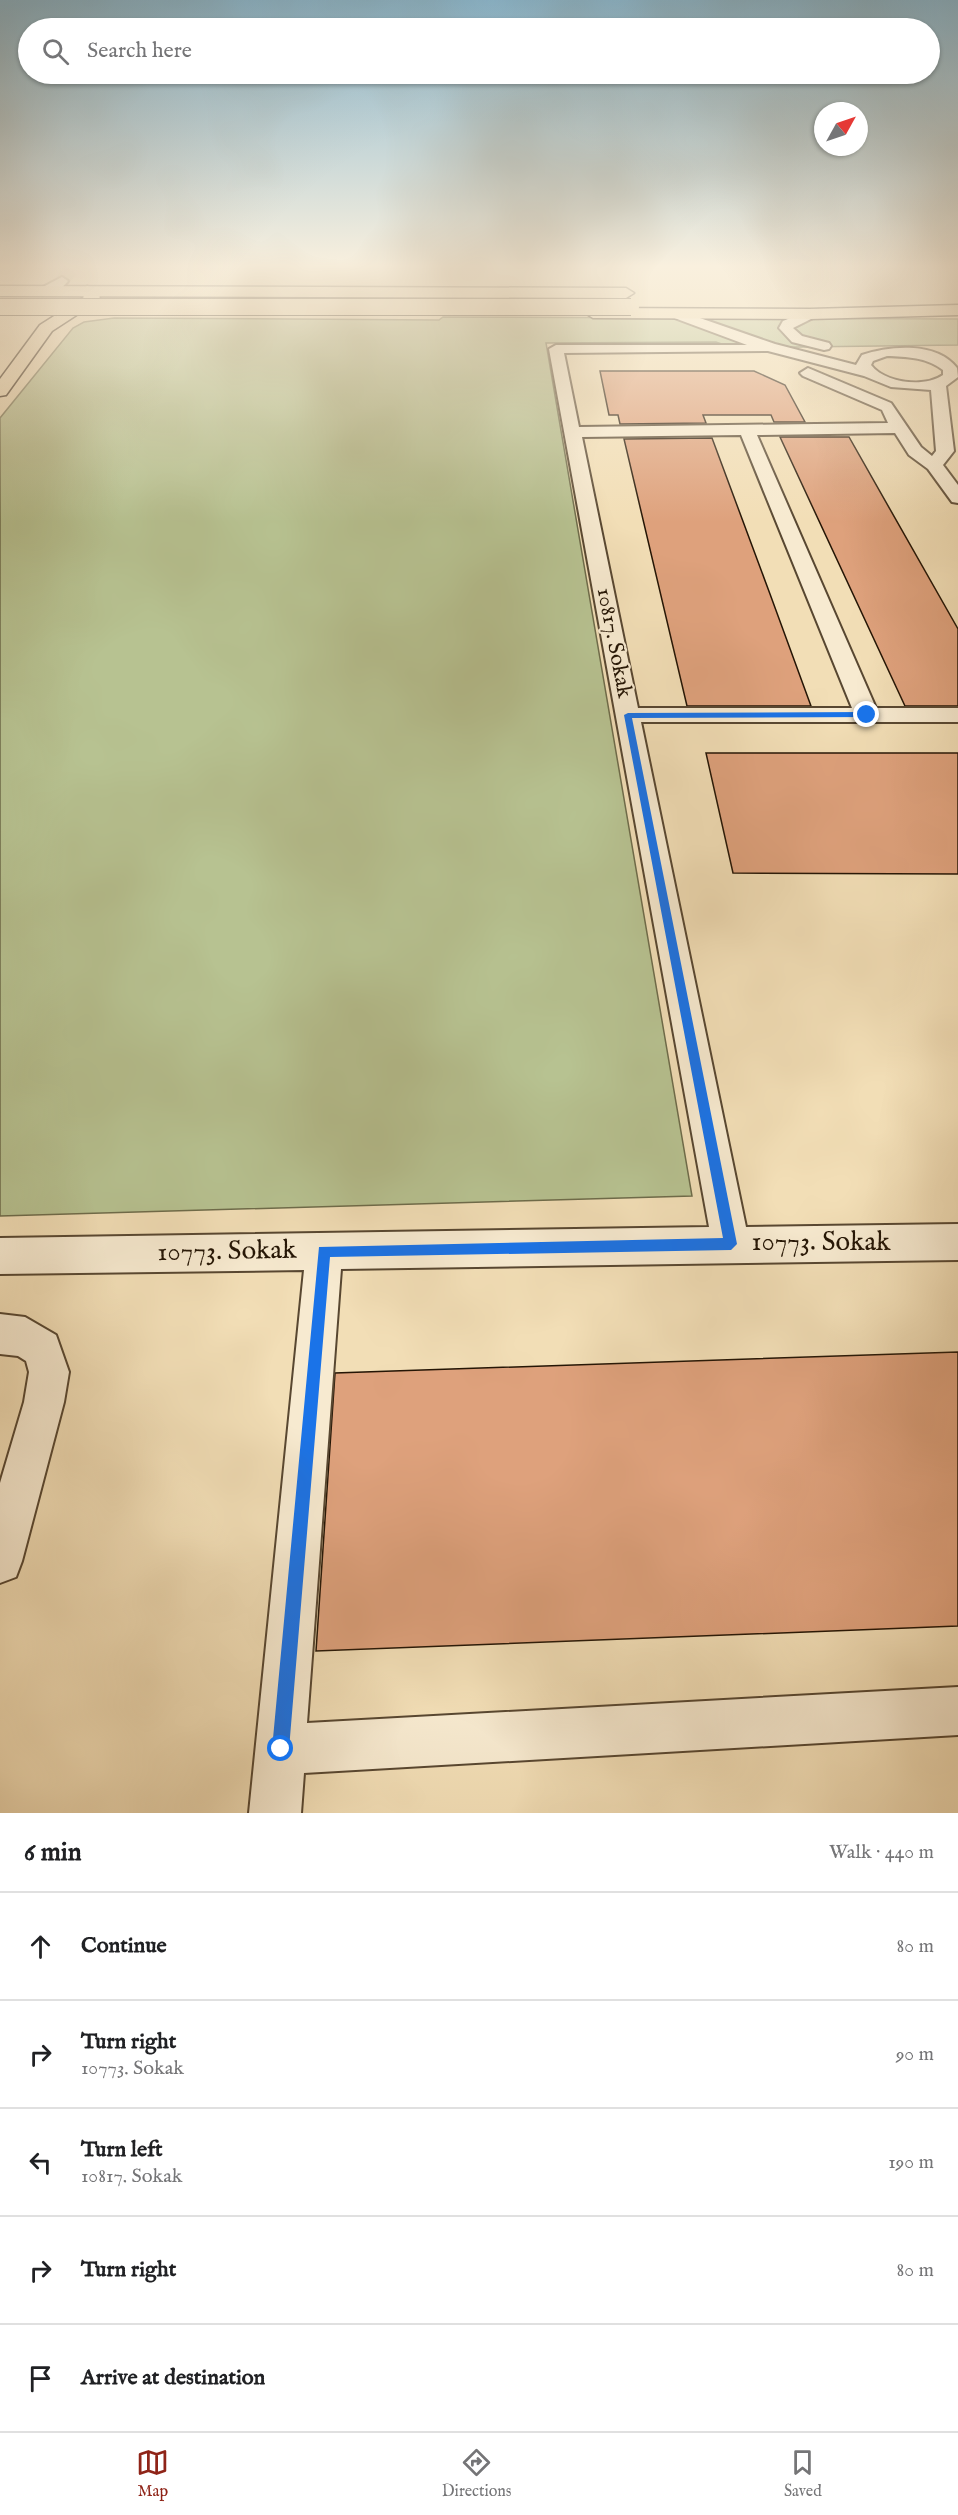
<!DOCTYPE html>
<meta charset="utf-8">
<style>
:root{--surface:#fff;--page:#f2f2f2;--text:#202124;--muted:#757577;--line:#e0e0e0;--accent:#8f2418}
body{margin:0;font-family:"IM FELL English",serif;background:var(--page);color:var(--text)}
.compass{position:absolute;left:814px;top:102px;width:54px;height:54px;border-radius:50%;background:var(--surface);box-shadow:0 2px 4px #0004;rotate:50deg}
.stop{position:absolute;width:18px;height:18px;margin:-14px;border:4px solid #1a73e8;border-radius:50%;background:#fff}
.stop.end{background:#1a73e8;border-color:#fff;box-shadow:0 2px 6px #0008}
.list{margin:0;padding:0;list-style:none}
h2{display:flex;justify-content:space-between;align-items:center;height:78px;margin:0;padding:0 24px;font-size:26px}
h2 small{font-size:20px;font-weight:400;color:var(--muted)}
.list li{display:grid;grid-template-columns:39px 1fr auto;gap:18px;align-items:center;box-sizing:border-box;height:108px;padding:0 24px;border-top:2px solid var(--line)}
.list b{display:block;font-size:22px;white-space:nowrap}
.list p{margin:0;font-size:20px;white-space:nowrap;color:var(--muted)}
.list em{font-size:20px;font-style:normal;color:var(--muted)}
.icon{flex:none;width:33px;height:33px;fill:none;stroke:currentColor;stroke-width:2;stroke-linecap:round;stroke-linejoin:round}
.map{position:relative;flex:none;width:958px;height:1813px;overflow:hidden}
.search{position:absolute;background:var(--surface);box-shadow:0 2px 4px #0004;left:18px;right:18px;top:18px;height:66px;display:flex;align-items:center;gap:15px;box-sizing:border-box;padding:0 21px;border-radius:33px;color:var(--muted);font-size:22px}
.sheet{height:618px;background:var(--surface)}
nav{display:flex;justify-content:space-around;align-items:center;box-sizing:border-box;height:84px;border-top:2px solid var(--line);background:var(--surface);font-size:16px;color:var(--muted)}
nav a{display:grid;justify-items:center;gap:3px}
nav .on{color:var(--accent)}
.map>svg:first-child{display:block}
.green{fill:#b7c291;stroke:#6e6c4b;stroke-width:1.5}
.building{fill:#dea17c;stroke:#241505;stroke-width:1.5}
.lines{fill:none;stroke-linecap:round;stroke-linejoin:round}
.minor-tunnel{stroke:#c9b693;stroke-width:14;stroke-dasharray:14 7;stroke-linecap:butt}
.minor-casing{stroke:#584731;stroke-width:4}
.major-casing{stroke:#241505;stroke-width:3}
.highway-casing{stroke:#241505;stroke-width:3}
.minor{fill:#f7ead0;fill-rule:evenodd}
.major{fill:#f2deb6;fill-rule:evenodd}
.highway{fill:#f2deb6;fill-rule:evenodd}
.highway-bridge-casing{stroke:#241505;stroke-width:18;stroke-linecap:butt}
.highway-bridge{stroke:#f2deb6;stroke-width:16}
.route{fill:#1a73e8}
.labels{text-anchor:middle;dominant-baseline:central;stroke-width:4.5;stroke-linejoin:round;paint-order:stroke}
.street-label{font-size:22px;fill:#241505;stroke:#f7ead0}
.near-street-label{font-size:27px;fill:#241505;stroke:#f7ead0}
</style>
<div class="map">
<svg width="958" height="1813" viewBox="0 0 958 1813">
<rect width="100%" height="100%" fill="#f2deb6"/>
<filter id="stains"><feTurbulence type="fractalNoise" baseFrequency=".00333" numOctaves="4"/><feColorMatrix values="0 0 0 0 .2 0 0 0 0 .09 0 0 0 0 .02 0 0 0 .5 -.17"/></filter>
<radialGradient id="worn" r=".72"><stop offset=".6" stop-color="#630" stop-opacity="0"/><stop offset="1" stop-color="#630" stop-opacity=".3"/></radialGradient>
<!-- green -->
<path class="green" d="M443,317l515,2v26l-225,3 -17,-6 -170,1 146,853 -692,20v-798l73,-90 11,-6 30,-4 325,2z"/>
<!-- building -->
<path class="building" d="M600,371h154l31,14 20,37h-31l-3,-7h-68l3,8 -86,1 -2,-9h-9z
M780,437h69l109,192v77h-53z
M712,438l58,156 41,112h-124l-63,-267z
M706,753h252v121l-225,-1z
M958,1352v274l-642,25 19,-278z"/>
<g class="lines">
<!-- minor-tunnel -->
<path class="minor-tunnel" d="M62,281l10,-13"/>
<!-- minor casing -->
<g class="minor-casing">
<path id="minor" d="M62,277l6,4c-5,7 -16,14 -25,12v-6z
M674,309l101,35 81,21 6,-10c28,-9 74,-14 95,13l1,9 -12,9 8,65 -11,14 15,20v18l-6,-1 -24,-33 -19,-14 -14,-22 -138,2 119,273h82v14h-317l105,505 212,-3v36l-617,9 -34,454 651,-36v48l-654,38 -3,40h-52l55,-543 -304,4v-36l709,-11 -160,-878 7,-4h191l-78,-29v-6zM768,351l96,25 27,11 40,3 5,61 -4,5 -11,-9 -30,-44 -83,-35 -8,5 3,3 79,34 6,13 -309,4 -15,-74zM887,356c20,1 39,1 56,14v5c-19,13 -58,8 -72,-10l2,-4zM741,435l111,273h-214l-56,-271z
M810,310l7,4 -2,3 -22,11 9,8 27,7 2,3 -2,3 -5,1 -32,-8 -13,-14 4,-7z
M0,1314l25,3 31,18 13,37 -5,30 -42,159 -6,16 -16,6v-100l24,-81 5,-30 -3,-11 -8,-5 -18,-2z"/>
</g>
<!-- major casing -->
<g class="major-casing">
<path id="major" d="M87,286l5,2 8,9 -5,6 -43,28 -46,64 -6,1v-17l40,-54 44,-28 -5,-6z"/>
</g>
<!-- highway casing -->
<g class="highway-casing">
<path id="highway" d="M0,286l626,2 8,5 -8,5 -626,-2z
M958,305v10l-148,4 -217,-1 -8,-5 8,-5 217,1z"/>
</g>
<!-- minor -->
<use href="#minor" class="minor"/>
<!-- major -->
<use href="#major" class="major"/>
<!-- highway -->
<use href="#highway" class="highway"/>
<!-- highway-bridge casing -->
<g class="highway-bridge-casing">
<path id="highway-bridge" d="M0,307h631"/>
</g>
<!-- highway-bridge -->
<use href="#highway-bridge" class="highway-bridge"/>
</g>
<!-- sky -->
<linearGradient id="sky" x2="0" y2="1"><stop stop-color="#89b7cf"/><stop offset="0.51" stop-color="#f9f0de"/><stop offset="1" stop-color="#f9f0de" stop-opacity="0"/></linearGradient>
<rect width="958" height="522" fill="url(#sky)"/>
<!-- route -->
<path class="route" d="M867,712l3,5 -238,1 105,526 -6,6 -401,7 -41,492 -2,6 -6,2 -6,-2 -3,-6 47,-502 404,-9 -99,-523 4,-2z"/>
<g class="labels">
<!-- street labels -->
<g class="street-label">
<text transform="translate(614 643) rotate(79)">10817. Sokak</text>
</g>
<!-- near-street labels -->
<g class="near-street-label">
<text x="821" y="1243">10773. Sokak</text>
<text transform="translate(227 1252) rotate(-1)">10773. Sokak</text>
</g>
</g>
<rect width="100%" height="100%" filter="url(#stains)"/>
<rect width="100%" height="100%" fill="url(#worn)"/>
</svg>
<svg class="compass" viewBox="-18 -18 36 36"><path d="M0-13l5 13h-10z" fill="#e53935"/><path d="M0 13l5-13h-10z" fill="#757577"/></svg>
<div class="stop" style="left:281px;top:1749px"></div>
<div class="stop end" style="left:867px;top:715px"></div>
<div class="search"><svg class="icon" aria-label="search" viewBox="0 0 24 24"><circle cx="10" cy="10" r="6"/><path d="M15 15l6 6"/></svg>Search here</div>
</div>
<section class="sheet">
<h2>6 min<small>Walk · 440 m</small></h2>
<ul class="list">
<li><svg class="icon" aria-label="ahead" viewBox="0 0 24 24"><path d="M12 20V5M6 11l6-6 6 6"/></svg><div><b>Continue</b></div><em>80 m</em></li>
<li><svg class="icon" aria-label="right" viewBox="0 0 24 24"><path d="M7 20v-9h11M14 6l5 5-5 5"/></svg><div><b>Turn right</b><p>10773. Sokak</p></div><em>90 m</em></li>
<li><svg class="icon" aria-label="left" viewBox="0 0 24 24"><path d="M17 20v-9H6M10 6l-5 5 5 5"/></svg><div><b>Turn left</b><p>10817. Sokak</p></div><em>190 m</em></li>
<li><svg class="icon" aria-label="right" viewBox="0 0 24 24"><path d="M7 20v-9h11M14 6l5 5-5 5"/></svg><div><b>Turn right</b></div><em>80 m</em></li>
<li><svg class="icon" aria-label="arrive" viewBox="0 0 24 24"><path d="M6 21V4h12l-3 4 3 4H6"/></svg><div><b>Arrive at destination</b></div></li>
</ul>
</section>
<nav>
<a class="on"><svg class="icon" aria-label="map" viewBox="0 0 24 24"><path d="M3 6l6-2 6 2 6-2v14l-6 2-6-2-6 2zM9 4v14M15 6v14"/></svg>Map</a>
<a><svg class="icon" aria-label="directions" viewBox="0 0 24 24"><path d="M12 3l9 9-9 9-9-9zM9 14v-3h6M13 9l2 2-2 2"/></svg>Directions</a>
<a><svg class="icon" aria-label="saved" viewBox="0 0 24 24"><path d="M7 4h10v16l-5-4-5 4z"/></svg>Saved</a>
</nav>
